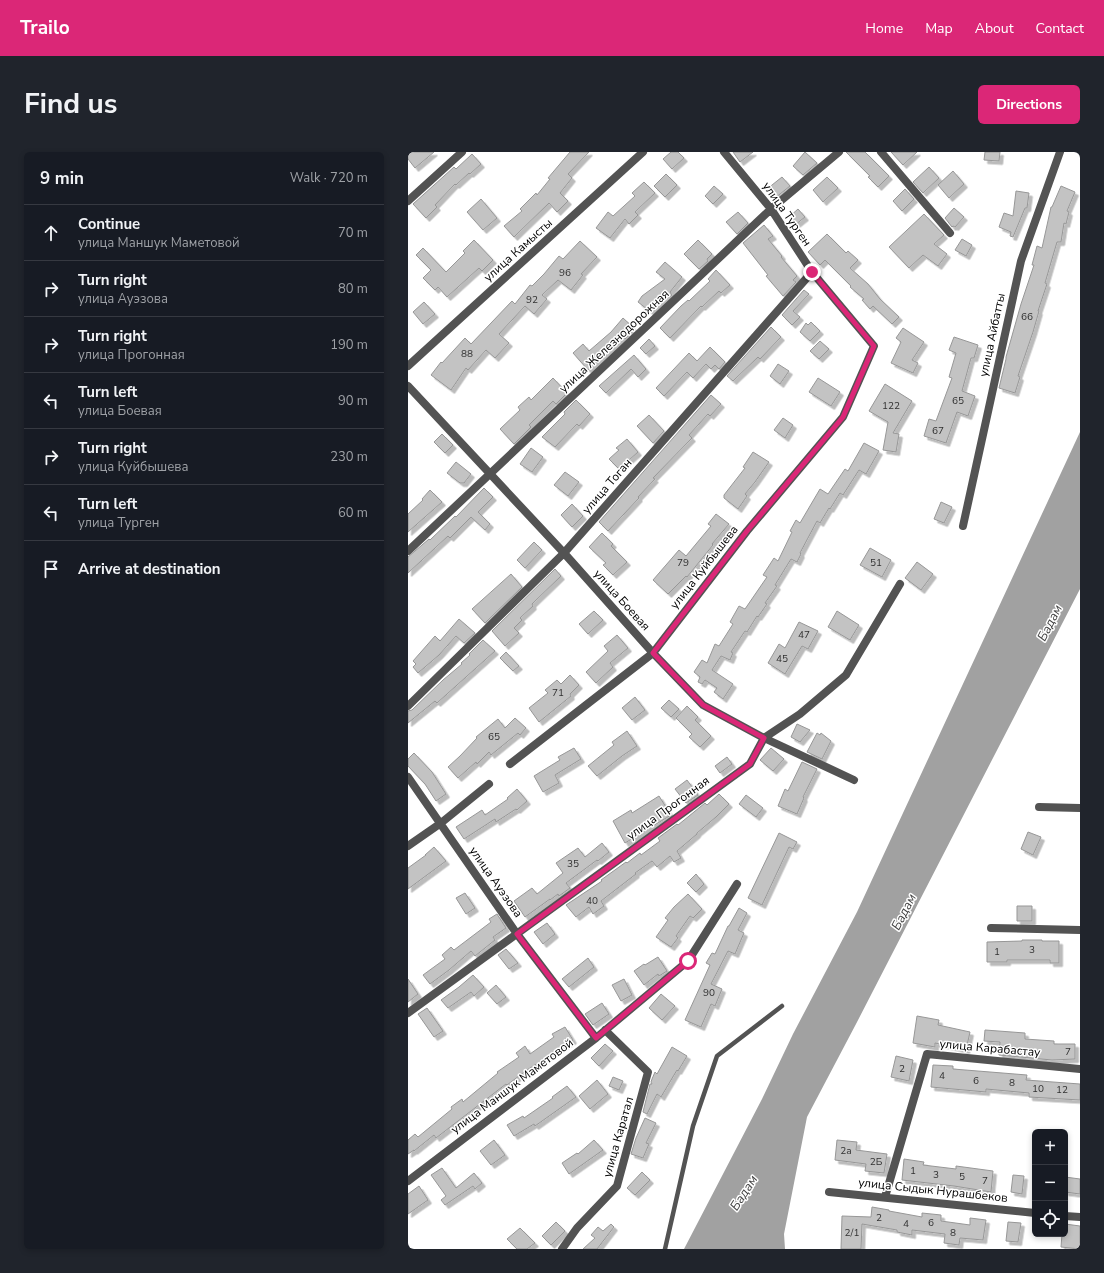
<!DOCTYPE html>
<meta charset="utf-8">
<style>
:root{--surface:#171b24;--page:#20242c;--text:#f1f3f6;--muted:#9ea1a6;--line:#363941;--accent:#db2777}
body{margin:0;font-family:"Nunito Sans",sans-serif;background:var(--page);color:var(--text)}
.controls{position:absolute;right:12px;bottom:12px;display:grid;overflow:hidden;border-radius:6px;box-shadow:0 2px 6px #0003}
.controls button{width:36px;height:36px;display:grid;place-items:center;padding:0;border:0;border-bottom:1px solid var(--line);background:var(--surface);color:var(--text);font:20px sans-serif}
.stop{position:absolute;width:12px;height:12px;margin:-9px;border:3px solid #db2777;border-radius:50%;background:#fff}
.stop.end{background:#db2777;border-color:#fff;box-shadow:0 1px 4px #0008}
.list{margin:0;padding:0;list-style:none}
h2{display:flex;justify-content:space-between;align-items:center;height:52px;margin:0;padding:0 16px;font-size:17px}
h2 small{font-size:13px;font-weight:400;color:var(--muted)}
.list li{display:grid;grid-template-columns:26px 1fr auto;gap:12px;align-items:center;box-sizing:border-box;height:56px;padding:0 16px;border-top:1px solid var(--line)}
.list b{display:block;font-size:15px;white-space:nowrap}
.list p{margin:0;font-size:13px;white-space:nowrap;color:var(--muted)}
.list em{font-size:13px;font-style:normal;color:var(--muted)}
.icon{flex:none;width:22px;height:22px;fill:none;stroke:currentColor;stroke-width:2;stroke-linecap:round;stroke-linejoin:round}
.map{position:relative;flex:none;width:672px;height:1097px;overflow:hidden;border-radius:6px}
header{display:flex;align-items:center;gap:24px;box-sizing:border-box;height:56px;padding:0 20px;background:var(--accent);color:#fff}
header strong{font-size:19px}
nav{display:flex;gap:22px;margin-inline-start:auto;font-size:14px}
.intro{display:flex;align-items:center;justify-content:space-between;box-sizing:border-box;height:96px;padding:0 24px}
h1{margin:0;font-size:28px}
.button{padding:10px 18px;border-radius:6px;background:var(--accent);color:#fff;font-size:14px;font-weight:700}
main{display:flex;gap:24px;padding:0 24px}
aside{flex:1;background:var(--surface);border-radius:6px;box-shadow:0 2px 6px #0003}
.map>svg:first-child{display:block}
.water{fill:#a1a1a1}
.building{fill:#c3c3c3;stroke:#979797;filter:url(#shadow)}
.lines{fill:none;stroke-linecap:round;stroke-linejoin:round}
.service{stroke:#535353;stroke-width:4.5}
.minor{stroke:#535353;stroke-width:8}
.route{stroke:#db2777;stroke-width:5}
.labels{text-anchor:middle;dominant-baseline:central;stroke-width:3;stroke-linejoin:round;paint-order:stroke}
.number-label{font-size:10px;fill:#313131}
.street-label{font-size:12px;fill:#000;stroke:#fff}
.water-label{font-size:13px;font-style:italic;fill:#424242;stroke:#fff}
</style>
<header>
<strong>Trailo</strong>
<nav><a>Home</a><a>Map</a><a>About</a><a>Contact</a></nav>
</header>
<div class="intro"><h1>Find us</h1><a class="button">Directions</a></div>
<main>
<aside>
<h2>9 min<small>Walk · 720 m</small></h2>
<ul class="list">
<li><svg class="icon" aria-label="ahead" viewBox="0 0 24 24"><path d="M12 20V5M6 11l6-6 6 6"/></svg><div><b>Continue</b><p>улица Маншук Маметовой</p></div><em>70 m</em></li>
<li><svg class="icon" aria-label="right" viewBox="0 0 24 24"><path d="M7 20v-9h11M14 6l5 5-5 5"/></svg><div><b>Turn right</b><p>улица Ауэзова</p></div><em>80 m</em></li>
<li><svg class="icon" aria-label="right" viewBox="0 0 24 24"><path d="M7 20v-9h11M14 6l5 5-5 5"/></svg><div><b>Turn right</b><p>улица Прогонная</p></div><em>190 m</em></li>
<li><svg class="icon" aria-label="left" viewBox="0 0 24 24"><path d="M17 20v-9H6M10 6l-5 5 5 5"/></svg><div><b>Turn left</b><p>улица Боевая</p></div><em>90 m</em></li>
<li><svg class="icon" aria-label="right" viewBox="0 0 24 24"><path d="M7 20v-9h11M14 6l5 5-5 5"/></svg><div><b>Turn right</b><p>улица Куйбышева</p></div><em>230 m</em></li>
<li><svg class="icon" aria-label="left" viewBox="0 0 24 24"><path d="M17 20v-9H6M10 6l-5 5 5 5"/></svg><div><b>Turn left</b><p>улица Турген</p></div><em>60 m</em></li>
<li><svg class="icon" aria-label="arrive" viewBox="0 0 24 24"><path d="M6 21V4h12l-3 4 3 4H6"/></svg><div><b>Arrive at destination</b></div></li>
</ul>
</aside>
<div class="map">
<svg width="672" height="1097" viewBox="0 0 672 1097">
<defs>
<filter id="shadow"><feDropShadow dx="3.5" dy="3.5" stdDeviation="0" flood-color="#0004"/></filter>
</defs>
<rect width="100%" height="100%" fill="#fff"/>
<!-- water -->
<path class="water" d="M672,280v157l-224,435 -49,93 -23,117 1,15h-101l78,-150 31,-65 64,-122z"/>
<!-- building -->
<path class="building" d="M0,0h26l-19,16 -7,-9z
M162,0h19l-21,22 4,4 -12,15 8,8 -11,11 -8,-9 -35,34 -10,-11 18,-15 -2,-2 16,-16 1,2 13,-16 -2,-1z
M263,0h7l6,6 -12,11 -9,-10z
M325,0h20l-13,10z
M397,0l12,11 -14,12 -10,-9z
M438,0h19l24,24 -11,11 -10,-10 2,-1z
M483,0h26l-14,13z
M577,0h15l-1,9 -15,-1z
M64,2l9,10 -11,10 -1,-1 -13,12 -1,-1 -20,21 2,2 -11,11 -13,-14 41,-37 2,2z
M521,15l10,11 -16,15 -10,-11z
M545,19l11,13 -15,14 -11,-13z
M258,22l11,11 -12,12 -11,-11z
M374,25l8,9 -15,12 -8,-9z
M419,25l11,11 -15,14 -10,-12z
M236,30l11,11 -20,19 3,3 -9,9 -4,-5 -15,19 -14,-10 12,-16 5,4 22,-20 -3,-3z
M306,34l9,8 -10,10 -8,-8z
M653,34l14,6 -8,19 2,1 -3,12 -2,-1 -3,19h-4l-12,41 2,1 -9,27h1l-6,21 -15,44 2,1 -5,16 -16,-5 7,-29v-2l15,-53 13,-39h-2l5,-19 5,2 9,-41h1z
M497,37l9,10 -12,12 -9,-10z
M608,39l13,2 -2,15h-2l-12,29 -3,-1 1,-4 -12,-5 5,-14 9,3z
M73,47l16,19 -14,12 -16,-18z
M546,56l10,9 -9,10 -2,-1 -1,1 -7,-9z
M390,57l7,8 -10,8 -6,-8z
M330,60l10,11 -11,11 -11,-12z
M516,62l20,21 -10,9 13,10 -9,12 -15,-11 -14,13 -20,-21z
M356,73l9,11 -5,3 14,17 -1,1 16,19 -4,4 3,2 -13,14 -17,-20 2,-1 -25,-32z
M419,82l19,19 2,-2 10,9 -8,8 18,16 12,15 19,18 -7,7 -19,-18 -3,3 -8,-9 2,-1 -14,-12 1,-1 -26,-26 -5,5 -12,-13z
M554,87l10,6 -6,11 -11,-6z
M66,88l19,20 -11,11 -3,-3 -32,29 -9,-10 -3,3 -12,-12 8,-8 -15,-15 7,-7 23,24 19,-19 -2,-2z
M290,88l14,14 -5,5 1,2 -9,8 -15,-15z
M172,89l17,16 -16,17 2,1 -12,15 -13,-10 -16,15 5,4 -13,15 -9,-8 -26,28 10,9 -14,15 -9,-8 -18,20 -2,-2 -15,22 -20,-15 10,-13 1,1 23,-25 6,6 41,-43 3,3 15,-19 2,1 12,-12 15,-18 4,3z
M257,110l17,15 -12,15 2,3 -12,9 -8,9 -14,-11 4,-6 23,-17 -9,-7z
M308,118l14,15 -9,8 -2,-2 -17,16 -1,-1 -31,32 -10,-10 21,-22 7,-6 1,1 21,-20 -2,-2z
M396,138l5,4 -16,17 7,6 -8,8 -10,-10z
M16,150l11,12 -12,10 -10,-12z
M215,166l12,11 -10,10 -1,-1 -22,19 -14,13 -15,-17 10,-9 6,7 22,-19z
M403,170l9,9 -10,10 -10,-9 6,-9 2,2z
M363,175l10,10 -21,22 -2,-2 -25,24 -6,-5z
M495,176l21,14 -12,18 6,3 -5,10 -22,-10 10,-21 -5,-4z
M546,185l24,8 -4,13h-3l-9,33 13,5 -7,20 -11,-4 -11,31 -22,-7 5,-17 7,2 16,-43 -3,-1 7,-24 -7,-3z
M241,187l6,7 -9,8 -6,-6z
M412,189l9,8 -10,10 -9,-8z
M302,195l15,15 -6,7 -4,-4 -4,4 -5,-5 -13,14 -6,-6 -23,24 -8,-8 33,-35 8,8z
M226,203l12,14 -8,8 -7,-8 -25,24 -7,-7z
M370,212l11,7 -9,13 -10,-8z
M145,226l14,15 -11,11 -3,-3 -24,24 2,2 -17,17 -14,-15 20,-19 -2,-3 11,-10 2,3z
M410,226l22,14 -9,14 -22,-14z
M477,232l27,17 -19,32 6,1 -3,18 -13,-2 5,-28 -19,-11z
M303,243l10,9 -11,12 -2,-2 -19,21 3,3 -39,40 2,1 -17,18 1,1 -31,33 -9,-9z
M168,248l14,14 -11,12 -2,-2 -22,23 -13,-10 23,-23 -1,-2z
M241,263l15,16 -11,12 -16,-17z
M375,266l10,7 -8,13 -11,-8z
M34,282l11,11 -8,8 -11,-11z
M219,287l11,13 -19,17 -10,-10 10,-9 -3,-2z
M456,291l15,8 -13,23 -7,-4 -16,25 -3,-2 -10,16 -1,-1 -9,15 -3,-2 -17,32 1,1 -4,8 -6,-3 -16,26 2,1 -12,17 2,1 -9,13 -1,-1 -10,16 -2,-1 -14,21 2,1 -3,7 -9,-4 -9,14 21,14 -10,15 -9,-7 3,-4 -12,-8 -3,4 -4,-2 2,-5 -6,-5 8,-12 5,3 8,-19 4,2 14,-22 -3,-2 9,-16 6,3 22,-32 -4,-2 11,-17 4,3 14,-29 -2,-1 6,-11 4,3 20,-34 8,5 17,-25 3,2z
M123,296l12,9 -11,15 -12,-8z
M345,300l16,10 -14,20 -10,12 2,2 -9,13 -14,-11v-3l21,-27 -2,-1z
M48,310l15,12 -7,9h-4l-13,-10z
M157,320l14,10 -11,14 -14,-11z
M76,336l9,9 -15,15 12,12 -5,6 -14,-13 -21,21 -2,-2 -40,37v-16l21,-18 1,1 25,-24 1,1z
M22,338l12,12 -34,30v-18l15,-14 -1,-1z
M533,350l11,5 -8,16 -10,-4z
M164,352l11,12 -11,11 -11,-12z
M308,362l13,10 -17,20 1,1 -26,32 -1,-1 -18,18 -15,-14 26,-30 7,6 25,-30 -3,-2z
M194,381l11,11 -2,2 16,16 -14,13 -10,-10 3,-2 -17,-16z
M126,390l8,8 -17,18 -8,-8z
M462,396l21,12 -9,17 -22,-12z
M509,410l16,12 -12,16 -16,-12z
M147,417l6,7 -29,28 1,2 -13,12 2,2 -8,8 5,5 -14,13 -13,-15z
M103,422l11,13 -37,36 -13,-14z
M186,459l9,9 -15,14 -9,-10z
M429,459l22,14 -9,15 -22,-13z
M51,467l16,14 -11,10 -8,-7 -17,19 -21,18 -5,-6 3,-3 -3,-3 22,-25 5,5z
M391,470l19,9 -10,18 -6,-3 -17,28 -17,-11 11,-19 6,4z
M209,483l11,13 -18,15 3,4 -17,16 -10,-11 22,-21 -4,-5z
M75,488l12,11 -58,52 -2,-2 -27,22v-12l4,-1 31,-30 19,-16 -1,-1 9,-8 -1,-1z
M98,500l13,14 -6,5 -13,-13z
M162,523l9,10 -9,9 1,2 -32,26 -10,-14 19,-15 -3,-3 12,-10 4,4z
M227,545l10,13 -13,10 -10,-12z
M261,548l10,9 -8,8 -10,-9z
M279,554l11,11 -3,3 16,16 -11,11 -11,-10 3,-3 -16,-16z
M107,566l11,10 -6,7 -2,-2 -27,22 -2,-3 -12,12 -1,-2 -18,16 -10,-11 12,-11 17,-18 -1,-1 22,-18 7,9z
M389,572l13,6 -10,12 -9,-5z
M219,579l10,15 -15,10 -25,20 -9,-10 26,-21 -2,-3z
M409,581l3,2 1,-2 10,8 -9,18 -15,-7z
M166,596l7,11 -26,16 4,8 -16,9 -9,-16 26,-16 -2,-3z
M363,596l13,11 -11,12 -13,-11z
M6,601l18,19 14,22 -10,7 -11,-17 -17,-18v-7z
M319,605l5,7 -12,9 -5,-7z
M394,610l15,7 -14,28 1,1 -7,16 -19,-8 7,-17 3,2z
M279,628l11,15 -12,8 -11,-14z
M109,637l10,12 -10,9 -1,-1 -20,13 -1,-3 -31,20 -8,-12 26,-17 3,5 23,-16 -1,-1z
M311,642l10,10 -13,13 -19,16v1l-20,17 4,7 -7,4 -4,-6 -13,11 -5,-6 -17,12 1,1 -35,27 3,5 -11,8 -4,-7 -13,10 -10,-12 36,-24 -1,-1 25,-18 1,1 13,-10 1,2 19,-14 -2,-3 19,-14 1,1 27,-22 2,2z
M338,643l17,13 -7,9 -17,-13z
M251,644l12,19 -46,28 -12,-22 18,-11 1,3z
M620,680l13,5 -8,18 -12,-6z
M371,681l18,9 -4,7 -4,-2 -27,58 -14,-7z
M194,691l7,9 -11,9 -1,-1 -31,23 4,5 -11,8 -1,-2 -8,6v-1l-25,18 -11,-16 18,-13 5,6 26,-21 -7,-10 22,-15 7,9z
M26,695l12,14 -38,28v-21l18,-13h-1z
M288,722l8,10 -8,8 -9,-9z
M57,741l10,15 -9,6 -10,-16z
M280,742l14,15 -9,9 -3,-2 -14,20 2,2 -7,9 -15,-10 12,-17 -3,-2 9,-11z
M609,754h15v15h-15z
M331,756l8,5 -9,17 6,3 -9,21 -7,-3 -17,33 11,5 -7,17 -4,-2 -10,23 -16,-7 25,-55 -4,-2 6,-10 3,1 13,-28h1z
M89,762l9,14 -13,9 2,3 -20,16 -4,-5 -22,19 -19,14 -7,-9 22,-16 -3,-4 9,-8 3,3 37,-28 -2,-3z
M139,771l8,11 -12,10 -9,-12z
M614,788h20v1h17v22h-9v-3h-43v2h-20v-20l35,-1z
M98,797l12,14 -9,6 -11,-14z
M250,805l9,14 -8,5 -1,-2 -14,11 -10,-14 10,-7 1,1z
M180,806l6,9 -25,20 -7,-8z
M65,823l11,12 -10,9 -3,-4 -23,16 -7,-8 18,-13z
M0,827l10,15 -10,8z
M216,827l8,16 -11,6 -9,-16z
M88,833l10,12 -9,7 -10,-11z
M253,842l14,12 -13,14 -13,-12z
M194,851l7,11 -16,11 -8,-11z
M19,856l16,23 -9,6 -16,-23z
M509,864l22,4 -1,5 32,7 -4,18 -31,-7v4l-22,-4z
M157,875l8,13 -46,30 -20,15 -1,-1 -70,54 -2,-3 -20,16v-1l-6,4v-14l7,-6 3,3 34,-28 -1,-2 11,-8 1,3 35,-29 -1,-1 22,-15 -3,-4 9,-7 5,8 24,-17 -2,-3z
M577,878l40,3v6l29,2v3h21v15l-23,1 -53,-5 1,-13 -16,-1z
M197,892l8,7 -14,15 -8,-8z
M264,895l15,9 -9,15 -1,-1 -16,27 -4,-3 -10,20 -4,-2 7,-28h2l-1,-2 1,-3 3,-7 2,2z
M488,904l17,4 -4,21 -18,-4z
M525,913l20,1v3l74,6 -1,5 54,4v16l-51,-3v-4l-43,-4v3l-55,-5z
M205,925l10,4 -4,9 -10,-4z
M189,928l11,14 -18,15 -11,-13z
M159,934l9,11 -41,29 -1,-2 -20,12 -7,-11 16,-9 1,2 29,-20 -1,-1z
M237,966l11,5 -10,20 3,1 -6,14 -12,-4 5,-16z
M86,988l11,15 -14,10 -11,-14z
M186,988l9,10 -34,24 -7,-11 15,-10 1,1z
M429,988l20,2 -1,8 31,4 -3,19 -19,-2 1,-7 -31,-4z
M496,1007l20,3 -1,3 33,4v-3l37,5 -2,21 -37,-6 -52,-6z
M34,1016l14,20 18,-15 8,10 -7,6 -2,-3 -28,19 -4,-5 5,-4 -15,-21z
M234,1020l8,8 -15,15 -8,-7z
M605,1023l11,1 -2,18 -11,-2z
M657,1025l15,2v15l-15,-2z
M11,1034l9,14 -20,14v-20z
M464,1055l17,3v1l33,6v-4l19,2v6l29,4v-7l16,2 -3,20 -23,-2 -1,7 -15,-2 1,-9 -33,-4v5l-15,-3v-2l-35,-6 -1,25h-20l1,-33 29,1z
M148,1070l9,9 -14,14 -9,-9z
M600,1070l13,1 -3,19 -12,-1z
M203,1072l3,3 -17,22h-14l12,-11 -4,-3 7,-8 5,4z
M657,1072l15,2v23l-19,-2 1,-13h3z
M112,1076l15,15 -8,6h-10l-10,-10z"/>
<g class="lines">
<!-- service -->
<path class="service" d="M257,1097l28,-123 24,-70 65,-50"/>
<!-- minor -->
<path class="minor" d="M473,0l69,81
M0,49l54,-49
M0,214l235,-214
M0,234l156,167 89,100 50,52 61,33 90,42
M555,374l58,-265 39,-109
M0,399l363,-342 68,-57
M0,554l156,-153 248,-281
M102,612l143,-111 94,-122 96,-114 31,-71 -62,-74 -41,-63 -47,-57
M0,625l109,157 79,104
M631,655l41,1
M0,694l33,-23 48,-39
M583,776l89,2
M0,861l342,-249 14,-26 36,-24 46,-39 54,-91
M0,1029l188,-143 92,-77 49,-77
M421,1040l206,21
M477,1045l42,-143 153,15
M657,1064l15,1
M154,1097l15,-21 40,-42 31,-114 -43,-42"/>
</g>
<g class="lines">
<!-- route -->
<path class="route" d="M280,809l-92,77 -79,-104 233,-170 14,-26 -61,-33 -50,-52 94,-122 96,-114 31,-71 -62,-74"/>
</g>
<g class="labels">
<!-- number labels -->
<g class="number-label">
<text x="157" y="121">96</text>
<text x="124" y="148">92</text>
<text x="619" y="165">66</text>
<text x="59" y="202">88</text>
<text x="550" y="249">65</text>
<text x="483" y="254">122</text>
<text x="530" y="279">67</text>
<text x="275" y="411">79</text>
<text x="468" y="411">51</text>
<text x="396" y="483">47</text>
<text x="374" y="507">45</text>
<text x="150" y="541">71</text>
<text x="86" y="585">65</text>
<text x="165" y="712">35</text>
<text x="184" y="749">40</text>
<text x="624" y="798">3</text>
<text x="589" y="800">1</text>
<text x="301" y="841">90</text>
<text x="660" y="900">7</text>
<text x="494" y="917">2</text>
<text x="534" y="924">4</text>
<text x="568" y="929">6</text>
<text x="604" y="931">8</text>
<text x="630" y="937">10</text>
<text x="654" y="938">12</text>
<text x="438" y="999">2а</text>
<text x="468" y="1010">2Б</text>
<text x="505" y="1019">1</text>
<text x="528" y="1023">3</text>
<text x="554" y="1025">5</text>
<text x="577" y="1029">7</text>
<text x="471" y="1066">2</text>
<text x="523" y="1071">6</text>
<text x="498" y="1072">4</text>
<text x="444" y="1081">2/1</text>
<text x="545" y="1081">8</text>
</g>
<!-- street labels -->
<g class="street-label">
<text transform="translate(379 62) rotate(55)">улица Турген</text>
<text transform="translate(110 98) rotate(-42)">улица Камысты</text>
<text transform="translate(584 183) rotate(-78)">улица Айбатты</text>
<text transform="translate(206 189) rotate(-43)">улица Железнодорожная</text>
<text transform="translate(199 334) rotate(-49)">улица Тоган</text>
<text transform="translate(296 415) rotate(-52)">улица Куйбышева</text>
<text transform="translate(214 448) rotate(48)">улица Боевая</text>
<text transform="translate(260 656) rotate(-36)">улица Прогонная</text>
<text transform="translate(88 730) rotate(55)">улица Ауэзова</text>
<text transform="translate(582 896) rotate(5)">улица Карабастау</text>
<text transform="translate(104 934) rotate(-37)">улица Маншук Маметовой</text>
<text transform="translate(210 985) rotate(-74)">улица Каратал</text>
<text transform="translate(525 1038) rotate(6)">улица Сыдык Нурашбеков</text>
</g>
<!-- water labels -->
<g class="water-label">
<text transform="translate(642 471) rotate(-63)">Бадам</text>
<text transform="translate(496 760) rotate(-63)">Бадам</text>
<text transform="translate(336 1041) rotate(-57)">Бадам</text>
</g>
</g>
</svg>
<div class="controls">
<button>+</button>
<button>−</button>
<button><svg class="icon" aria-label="locate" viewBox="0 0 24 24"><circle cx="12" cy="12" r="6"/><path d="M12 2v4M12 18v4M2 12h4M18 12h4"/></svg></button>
</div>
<div class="stop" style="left:280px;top:809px"></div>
<div class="stop end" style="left:404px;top:120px"></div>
</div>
</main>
